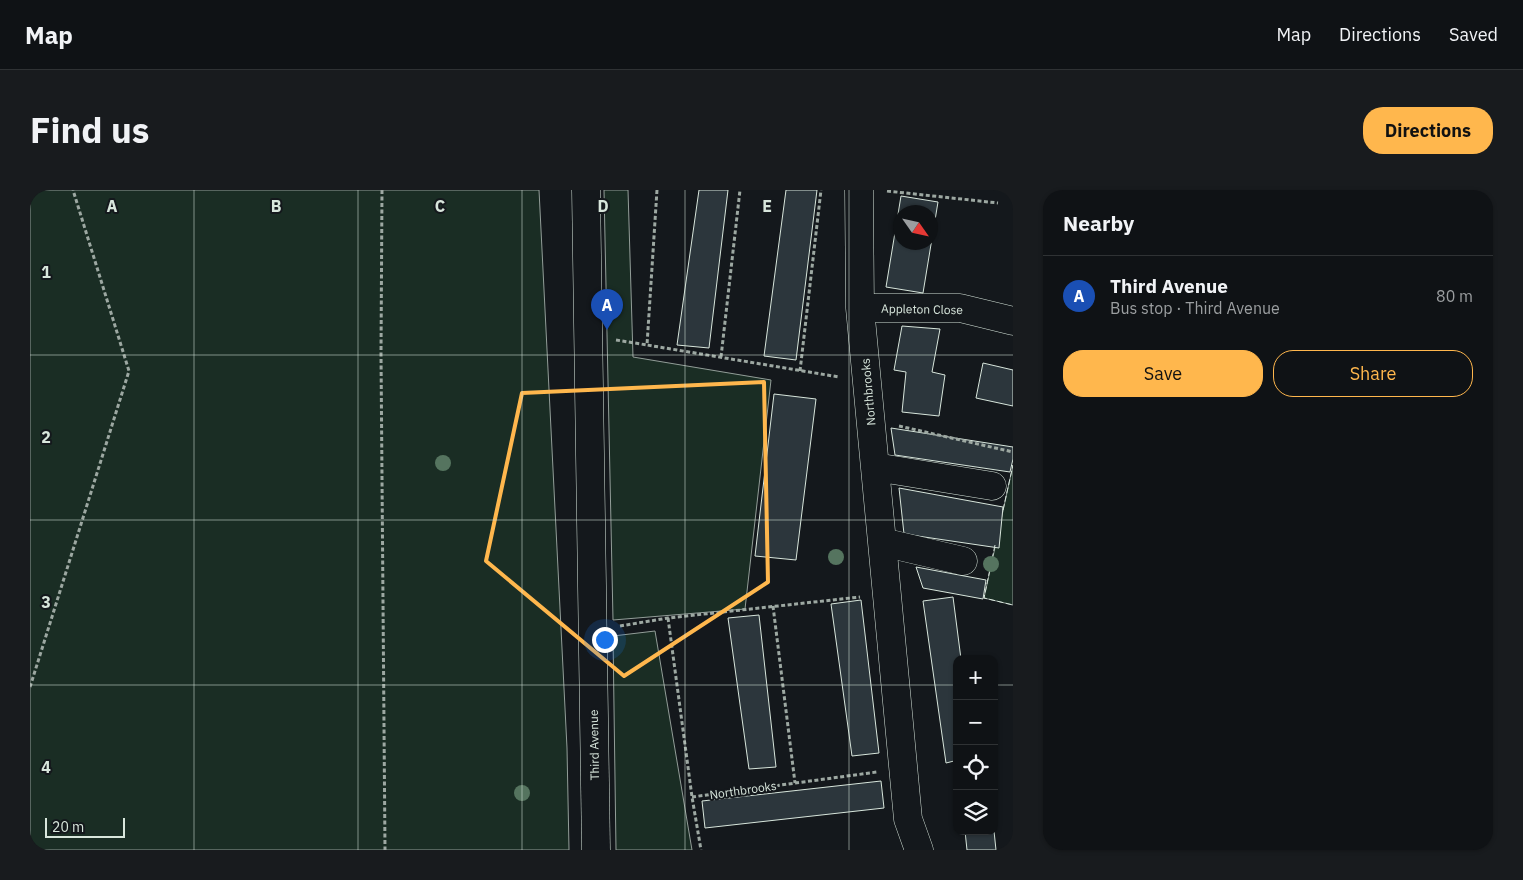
<!DOCTYPE html>
<meta charset="utf-8">
<style>
:root{--surface:#0f1215;--page:#181b1e;--text:#f1f3f6;--muted:#9b9ea0;--line:#2f3234;--accent:#ffb74d}
body{margin:0;font-family:"IBM Plex Sans",sans-serif;background:var(--page);color:var(--text)}
.controls{position:absolute;right:15px;bottom:15px;display:grid;overflow:hidden;border-radius:10px;box-shadow:0 1px 4px #0004}
.controls button{width:45px;height:45px;display:grid;place-items:center;padding:0;border:0;border-bottom:1px solid var(--line);background:var(--surface);color:var(--text);font:25px sans-serif}
.compass{position:absolute;left:863px;top:15px;width:45px;height:45px;border-radius:50%;background:var(--surface);box-shadow:0 1px 4px #0004;rotate:124deg}
.scale{position:absolute;left:15px;bottom:12px;width:80px;box-sizing:border-box;padding-left:5px;border:2px solid #d8e6dc;border-top:0;font-size:14px;line-height:18px;white-space:nowrap;color:#d8e6dc;-webkit-text-stroke:4px #14181c;paint-order:stroke}
.you{position:absolute;left:574px;top:449px;width:18px;height:18px;margin:-12px;border:4px solid #fff;border-radius:50%;background:#1a73e8;box-shadow:0 0 0 8px #1a73e833}
.badge{display:grid;place-items:center;width:32px;height:32px;border-radius:50%;background:var(--accent);color:#fff;font-size:16px;font-weight:700}
.pin{position:absolute;translate:-50% -41px;filter:drop-shadow(0 1px 2px #0008)}
.pin::after{content:'';position:absolute;top:26px;width:18px;height:15px;background:inherit;clip-path:polygon(0 0,100% 0,50% 100%)}
.list{margin:0;padding:0;list-style:none}
h2{display:flex;justify-content:space-between;align-items:center;height:65px;margin:0;padding:0 20px;font-size:21px}
h2 small{font-size:16px;font-weight:400;color:var(--muted)}
.list li{display:grid;grid-template-columns:32px 1fr auto;gap:15px;align-items:center;box-sizing:border-box;height:80px;padding:0 20px;border-top:1px solid var(--line)}
.list b{display:block;font-size:19px;white-space:nowrap}
.list p{margin:0;font-size:16px;white-space:nowrap;color:var(--muted)}
.list em{font-size:16px;font-style:normal;color:var(--muted)}
.actions{display:flex;gap:10px;padding:15px 20px}
.actions a{flex:1;padding:11px 0;border:1px solid var(--accent);border-radius:20px;text-align:center;font-size:18px;color:var(--accent)}
.actions .main{background:var(--accent);color:#111}
.icon{flex:none;width:28px;height:28px;fill:none;stroke:currentColor;stroke-width:2;stroke-linecap:round;stroke-linejoin:round}
.map{position:relative;flex:none;width:983px;height:660px;overflow:hidden;border-radius:20px}
header{display:flex;align-items:center;gap:30px;box-sizing:border-box;height:70px;padding:0 25px;background:var(--surface);border-bottom:1px solid var(--line)}
header strong{font-size:24px}
nav{display:flex;gap:28px;margin-inline-start:auto;font-size:18px}
.intro{display:flex;align-items:center;justify-content:space-between;box-sizing:border-box;height:120px;padding:0 30px}
h1{margin:0;font-size:35px}
.button{padding:12px 22px;border-radius:20px;background:var(--accent);color:#111;font-size:18px;font-weight:700}
main{display:flex;gap:30px;padding:0 30px}
aside{flex:1;background:var(--surface);border-radius:20px;box-shadow:0 1px 4px #0004}
.map>svg:first-child{display:block}
.green{fill:#1a2d24;stroke:#939e99}
.building{fill:#2c363c;stroke:#d8e6dc;fill-rule:evenodd}
.lines{fill:none;stroke-linecap:round;stroke-linejoin:round}
.minor-casing{stroke:#d8e6dc;stroke-width:29}
.major-casing{stroke:#d8e6dc;stroke-width:29}
.path{stroke:#9da8a2;stroke-width:3;stroke-dasharray:4 2.5;stroke-linecap:butt}
.minor{stroke:#14181c;stroke-width:28}
.major{stroke:#14181c;stroke-width:28}
.fence{stroke:#d8e6dc;stroke-width:1;stroke-dasharray:6 2.5;stroke-linecap:butt}
.tree{fill:#55745f}
.marked{fill:none;stroke:#ffb74d;stroke-width:4;stroke-linejoin:round}
.grid{fill:none;stroke:#d8e6dc;stroke-width:1;stroke-opacity:0.55}
.labels{text-anchor:middle;dominant-baseline:central;stroke-width:4;stroke-linejoin:round;paint-order:stroke}
.street-label{font-size:12px;fill:#d8e6dc;stroke:#14181c}
.grid-label{font-size:16px;text-anchor:middle;font-weight:bold;fill:#d8e6dc;stroke:#14181c;stroke-width:4;stroke-linejoin:round;paint-order:stroke}
</style>
<header>
<strong>Map</strong>
<nav><a>Map</a><a>Directions</a><a>Saved</a></nav>
</header>
<div class="intro"><h1>Find us</h1><a class="button">Directions</a></div>
<main>
<div class="map">
<svg width="983" height="660" viewBox="0 0 983 660">
<rect width="100%" height="100%" fill="#14181c"/>
<!-- green -->
<path class="green" d="M0,0h509l28,558 2,102h-539z
M574,0h24l5,167 138,23 -26,229 -132,11z
M983,275v140l-29,-7z
M625,441l37,219h-76l-3,-214z"/>
<!-- building -->
<path class="building" d="M669,0h29l-19,158 -32,-3z
M756,0h31l-21,170 -32,-4z
M871,6l37,6 -15,91 -37,-6zM871,22h30v30h-30z
M872,136l38,3 -8,43 13,3 -6,41 -37,-4 4,-40 -12,-2z
M953,173l30,7v36l-37,-8z
M744,204l42,5 -20,161 -41,-4z
M861,238l122,19v12l-3,13 -115,-17z
M869,298l104,19 -4,41 -95,-14z
M886,377l70,13 -3,19 -60,-11z
M923,407l8,62h-4v119l-3,-17 -8,2 -23,-162z
M831,410l18,153 -27,3 -21,-152z
M729,425l17,152 -27,2 -21,-151z
M851,591l3,27 -179,20 -3,-27z
M935,641h29l2,19h-29z"/>
<g class="lines">
<!-- minor casing -->
<g class="minor-casing">
<path id="minor" d="M829,0l1,118 48,511 11,31
M830,118h100l53,13
M845,277l117,19
M852,352l81,19"/>
</g>
<!-- major casing -->
<g class="major-casing">
<path id="major" d="M556,0l10,660"/>
</g>
<!-- path -->
<path class="path" d="M352,0l-1,164 4,496
M627,0l-10,155 192,32
M857,1l111,12
M586,150l31,5
M691,167l19,-167
M770,181l21,-181
M869,236l114,26
M743,416l22,177
M638,428l24,179 9,53
M590,436l48,-8 192,-21
M0,497l99,-316 -56,-181
M662,607l185,-25"/>
<!-- minor -->
<use href="#minor" class="minor"/>
<!-- major -->
<use href="#major" class="major"/>
<!-- fence -->
<path class="fence" d="M973,320l10,-45
M965,355l-11,53 29,7"/>
</g>
<!-- trees -->
<g class="tree">
<circle cx="413" cy="273" r="8"/>
<circle cx="806" cy="367" r="8"/>
<circle cx="961" cy="374" r="8"/>
<circle cx="492" cy="603" r="8"/>
</g>
<!-- marked area -->
<path class="marked" d="M734,192l4,200 -144,94 -138,-115 36,-168z"/>
<!-- grid -->
<path class="grid" d="M164,0v660M328,0v660M492,0v660M655,0v660M819,0v660M0,165h983M0,330h983M0,495h927M964,495h19"/>
<g class="labels">
<!-- street labels -->
<g class="street-label">
<text transform="translate(892 119) rotate(1)">Appleton Close</text>
<text transform="translate(838 202) rotate(-95)">Northbrooks</text>
<text transform="translate(564 555) rotate(-91)">Third Avenue</text>
<text transform="translate(713 600) rotate(-8)">Northbrooks</text>
</g>
</g>
<g class="grid-label">
<text x="82" y="22">A</text>
<text x="246" y="22">B</text>
<text x="410" y="22">C</text>
<text x="573" y="22">D</text>
<text x="737" y="22">E</text>
<text x="16" y="88">1</text>
<text x="16" y="253">2</text>
<text x="16" y="418">3</text>
<text x="16" y="583">4</text>
</g>
</svg>
<div class="controls">
<button>+</button>
<button>−</button>
<button><svg class="icon" aria-label="locate" viewBox="0 0 24 24"><circle cx="12" cy="12" r="6"/><path d="M12 2v4M12 18v4M2 12h4M18 12h4"/></svg></button>
<button><svg class="icon" aria-label="layers" viewBox="0 0 24 24"><path d="M12 4l9 5-9 5-9-5zM3 14l9 5 9-5"/></svg></button>
</div>
<svg class="compass" viewBox="-18 -18 36 36"><path d="M0-13l5 13h-10z" fill="#e53935"/><path d="M0 13l5-13h-10z" fill="#9b9ea0"/></svg>
<div class="scale">20 m</div>
<div class="you"></div>
<div class="pin badge" style="left:577px;top:140px;background:#1a4fb4">A</div>
</div>
<aside>
<h2>Nearby<small></small></h2>
<ul class="list">
<li><span class="badge" style="background:#1a4fb4">A</span><div><b>Third Avenue</b><p>Bus stop · Third Avenue</p></div><em>80 m</em></li>
</ul>
<div class="actions"><a class="main">Save</a><a>Share</a></div>
</aside>
</main>
